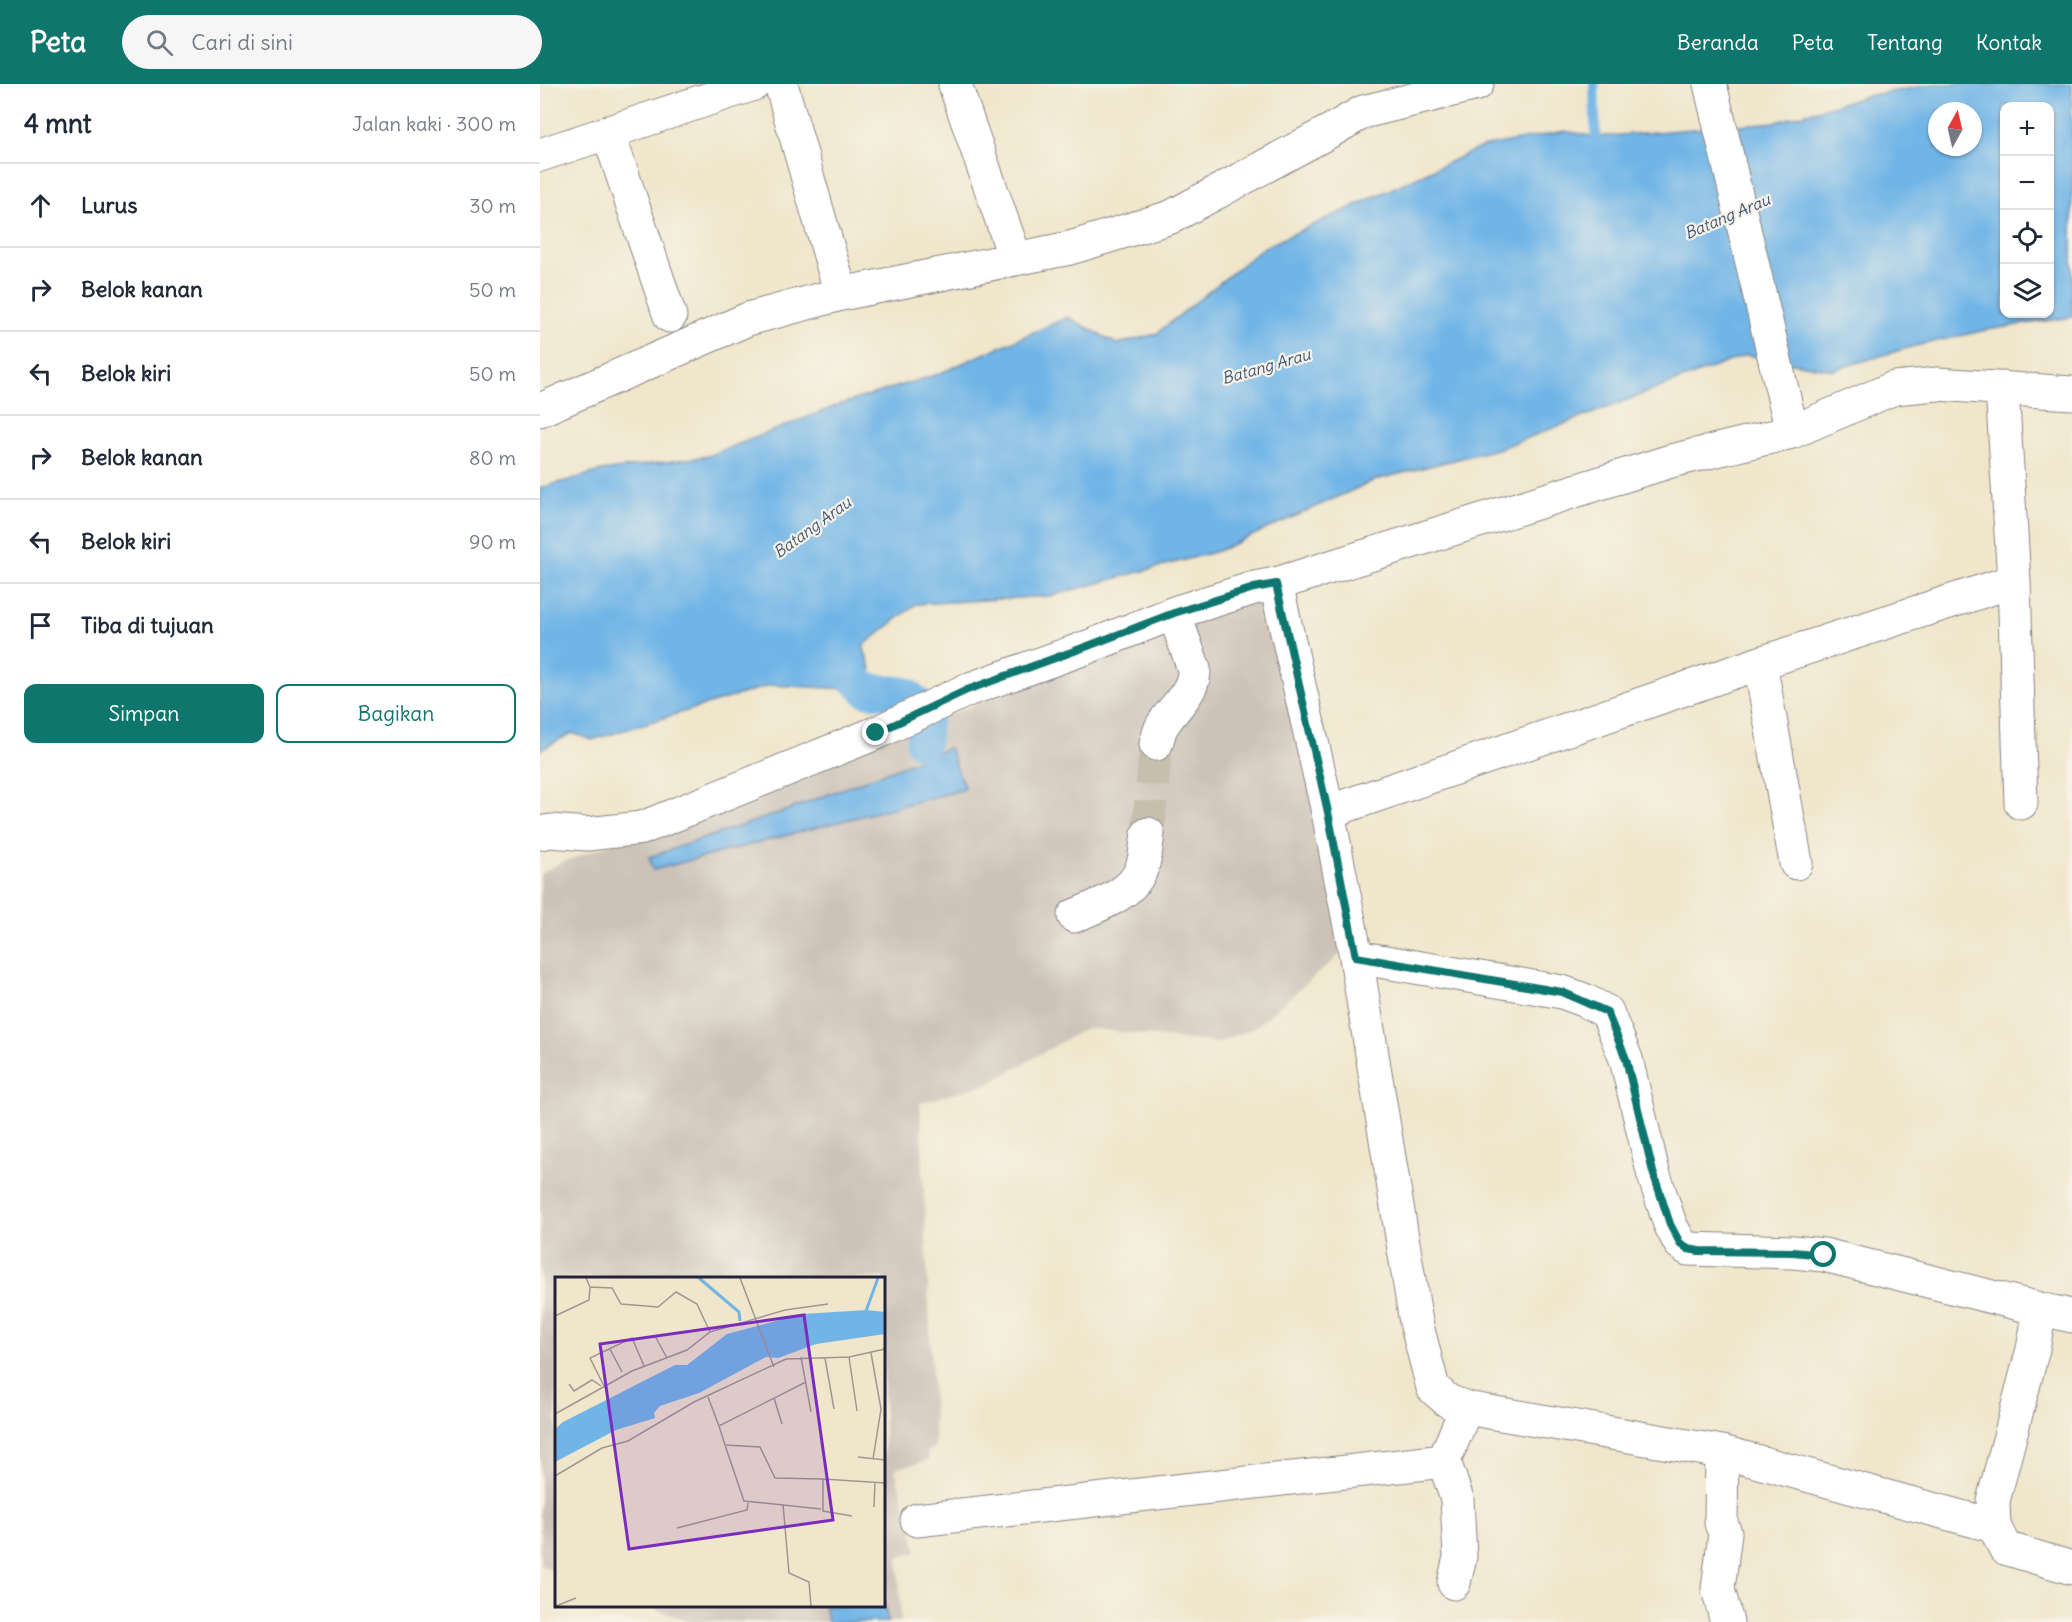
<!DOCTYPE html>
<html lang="id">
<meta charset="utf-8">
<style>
:root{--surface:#fff;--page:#f6f6f7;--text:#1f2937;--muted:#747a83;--line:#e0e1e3;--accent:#0f766e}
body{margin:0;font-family:Delius,sans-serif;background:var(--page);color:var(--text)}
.controls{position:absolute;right:18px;top:18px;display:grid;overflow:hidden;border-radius:12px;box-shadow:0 2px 4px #0004}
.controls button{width:54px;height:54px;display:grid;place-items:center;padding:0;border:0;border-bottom:2px solid var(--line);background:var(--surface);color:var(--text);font:30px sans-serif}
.compass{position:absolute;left:1388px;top:18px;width:54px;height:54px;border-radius:50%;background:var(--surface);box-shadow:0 2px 4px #0004;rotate:8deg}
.stop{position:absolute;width:18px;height:18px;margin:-14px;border:4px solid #0f766e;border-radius:50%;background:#fff}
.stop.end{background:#0f766e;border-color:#fff;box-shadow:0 2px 6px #0008}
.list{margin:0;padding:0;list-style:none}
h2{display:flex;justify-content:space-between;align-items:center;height:78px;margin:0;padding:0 24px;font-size:26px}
h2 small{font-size:20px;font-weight:400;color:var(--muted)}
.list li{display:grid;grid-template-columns:39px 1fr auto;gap:18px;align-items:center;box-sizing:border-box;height:84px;padding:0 24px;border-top:2px solid var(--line)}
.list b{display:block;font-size:22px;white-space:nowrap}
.list em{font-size:20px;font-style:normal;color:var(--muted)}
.actions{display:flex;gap:12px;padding:18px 24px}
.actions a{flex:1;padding:14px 0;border:2px solid var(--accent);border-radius:12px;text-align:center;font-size:21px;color:var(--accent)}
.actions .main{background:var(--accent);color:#fff}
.icon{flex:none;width:33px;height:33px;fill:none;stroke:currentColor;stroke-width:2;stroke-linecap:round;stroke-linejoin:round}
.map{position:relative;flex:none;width:1532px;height:1538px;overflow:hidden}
header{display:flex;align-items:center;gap:36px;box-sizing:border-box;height:84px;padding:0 30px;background:var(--accent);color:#fff}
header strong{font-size:28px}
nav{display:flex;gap:33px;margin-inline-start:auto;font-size:21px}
.search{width:420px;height:54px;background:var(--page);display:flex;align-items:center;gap:15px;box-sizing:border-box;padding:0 21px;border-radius:33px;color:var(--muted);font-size:22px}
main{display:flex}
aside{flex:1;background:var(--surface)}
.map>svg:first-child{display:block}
.industrial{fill:#ccc2b8}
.water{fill:#71b5e7;stroke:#4a6c91;stroke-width:1.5;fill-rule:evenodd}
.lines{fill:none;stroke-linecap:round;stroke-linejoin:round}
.stream{stroke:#71b5e7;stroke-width:10}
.canal{stroke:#71b5e7;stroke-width:34}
.minor-tunnel{stroke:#c7bfae;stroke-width:33;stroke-dasharray:33 16;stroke-linecap:butt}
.minor-casing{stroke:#898483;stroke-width:35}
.minor{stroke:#fff;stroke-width:33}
.route{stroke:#0f766e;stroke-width:8}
.labels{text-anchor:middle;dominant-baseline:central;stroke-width:4.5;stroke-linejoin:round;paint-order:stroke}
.water-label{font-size:16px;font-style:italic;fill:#3e5577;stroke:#f7f3e8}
.inset-river{fill:none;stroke:#71b5e7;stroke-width:3}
.inset-road{fill:none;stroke:#9e9891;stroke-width:1.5}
.view{fill:#7b2cbf;fill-opacity:0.15;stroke:#7b2cbf;stroke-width:3}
.inset-edge{fill:none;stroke:#22223b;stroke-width:3}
</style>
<header>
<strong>Peta</strong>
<div class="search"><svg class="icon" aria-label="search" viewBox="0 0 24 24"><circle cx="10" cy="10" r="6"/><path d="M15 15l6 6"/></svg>Cari di sini</div>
<nav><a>Beranda</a><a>Peta</a><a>Tentang</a><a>Kontak</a></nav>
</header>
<main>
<aside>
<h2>4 mnt<small>Jalan kaki · 300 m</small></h2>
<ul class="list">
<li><svg class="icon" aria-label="ahead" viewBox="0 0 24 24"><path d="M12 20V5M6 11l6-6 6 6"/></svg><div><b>Lurus</b></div><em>30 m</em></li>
<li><svg class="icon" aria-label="right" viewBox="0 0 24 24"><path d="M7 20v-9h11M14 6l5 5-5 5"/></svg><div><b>Belok kanan</b></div><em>50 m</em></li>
<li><svg class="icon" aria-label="left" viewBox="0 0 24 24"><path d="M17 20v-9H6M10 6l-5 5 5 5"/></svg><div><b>Belok kiri</b></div><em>50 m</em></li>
<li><svg class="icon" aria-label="right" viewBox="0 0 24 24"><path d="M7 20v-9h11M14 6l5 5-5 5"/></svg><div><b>Belok kanan</b></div><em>80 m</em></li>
<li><svg class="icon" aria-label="left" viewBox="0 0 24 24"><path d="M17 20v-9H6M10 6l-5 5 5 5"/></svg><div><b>Belok kiri</b></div><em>90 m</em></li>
<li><svg class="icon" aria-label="arrive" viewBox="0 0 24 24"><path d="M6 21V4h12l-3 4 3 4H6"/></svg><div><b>Tiba di tujuan</b></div></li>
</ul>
<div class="actions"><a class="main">Simpan</a><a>Bagikan</a></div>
</aside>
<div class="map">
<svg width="1532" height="1538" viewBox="0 0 1532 1538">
<rect width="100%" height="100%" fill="#f7f3e8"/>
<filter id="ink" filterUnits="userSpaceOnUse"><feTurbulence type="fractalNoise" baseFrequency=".0167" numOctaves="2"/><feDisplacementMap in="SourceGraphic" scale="12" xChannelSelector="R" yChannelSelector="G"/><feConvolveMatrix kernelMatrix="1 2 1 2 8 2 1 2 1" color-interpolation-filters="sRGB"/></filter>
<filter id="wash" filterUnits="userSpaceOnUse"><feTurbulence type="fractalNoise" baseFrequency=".008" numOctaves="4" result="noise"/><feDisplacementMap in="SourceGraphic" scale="24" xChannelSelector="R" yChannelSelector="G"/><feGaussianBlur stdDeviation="1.35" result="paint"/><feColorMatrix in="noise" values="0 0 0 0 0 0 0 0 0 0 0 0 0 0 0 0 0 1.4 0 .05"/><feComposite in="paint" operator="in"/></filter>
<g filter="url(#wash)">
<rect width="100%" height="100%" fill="#f0e6cb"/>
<!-- industrial -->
<path class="industrial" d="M724,510l85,353 -95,81 -37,15 -131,-15 -96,55 -70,20 15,345 -8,3 2,9 -34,9 22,83 -19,5 3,65h-210l-44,-16h237v-328h-328v293l-16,-6v-691l18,-10z"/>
<!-- water -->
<path class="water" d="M1395,0h137v233l-86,13 -75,17 -78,23 -87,-15 -245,93 -126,32 -157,71 -168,45 -134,8 -53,42 8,23h-23l18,21 -95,-5 -179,55 -20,-7 -32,17v-262l61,-17 107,-15 133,-52 97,-30 130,-57 49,27 39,-10 107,-86 219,-101 83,-16 31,6 180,-15 90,-26zM1464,22h46v208h-46zM1397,27h36v36h-36z
M409,664l16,41 -312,81 -4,-13 136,-46z
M344,1518l4,20h-60l-4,-16h60z"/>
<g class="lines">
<!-- stream -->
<path class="stream" d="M1054,0l2,66"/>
<!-- canal -->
<path class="canal" d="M294,573l32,33 39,4 13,11
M383,659l3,-30"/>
</g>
</g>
<g filter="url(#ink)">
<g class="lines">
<!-- minor-tunnel -->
<path class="minor-tunnel" d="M608,750l8,-90"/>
<!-- minor casing -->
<g class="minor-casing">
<path id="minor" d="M241,0l60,210
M1170,0l82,348
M415,1l60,173
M68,48l62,184
M0,71l214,-71
M1462,304l12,193 7,222
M0,326l208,-91 93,-25 229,-46 101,-31 161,-87 31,-18 114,-28
M736,500l52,228 432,-149 254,-82
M1220,579l36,200
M616,660c2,-6 3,-13 6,-18 11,-19 33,-34 32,-57l-20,-56
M788,728l28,145 206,35 22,8 23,12 19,47 27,113 17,52 10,19 8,6 105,3 31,3 216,54 -7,40 -40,152 1,25 11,22 67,20
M0,749l11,-2 36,3 55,-6 234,-95 91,-43 121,-43 86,-34 80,-25 22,-4 395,-123 121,-29 102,-44 43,-4 135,9
M534,832c24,-11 59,-21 68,-49 4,-10 4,-23 6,-33
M816,873l60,365 17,66 15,13 18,7 256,44 272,74
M1500,1225l32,7
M1182,1368l-1,71 4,10 -7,56 9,33
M904,1377l13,38 3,58 -6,26
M377,1436l527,-59 22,-53"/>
</g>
<!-- minor -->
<use href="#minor" class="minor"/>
</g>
</g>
<g class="lines" filter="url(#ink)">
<!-- route -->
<path class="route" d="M336,649l91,-43 121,-44 86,-33 80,-25 22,-4 52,228 28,145 206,35 45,20 19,47 27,113 17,52 10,19 8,6 11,2 94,1 31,3"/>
</g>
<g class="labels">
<!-- water labels -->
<g class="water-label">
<text transform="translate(1187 132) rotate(-23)">Batang Arau</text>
<text transform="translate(726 282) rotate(-16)">Batang Arau</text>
<text transform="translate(272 443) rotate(-36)">Batang Arau</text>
</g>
</g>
<!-- overview -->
<g transform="translate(15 1193)">
<rect width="330" height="330" fill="#f0e6cb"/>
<path d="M312,33l18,2v22l-69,10 -38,14 -12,-1 -67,36 -39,13 -6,7 1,5 -39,12 -61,32v-33l8,-7 112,-57h12l40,-31 75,-20z" fill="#71b5e7"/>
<path class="inset-river" d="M144,1l40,34 1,9M311,34l12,-33"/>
<path class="inset-road" d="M31,1l4,9 22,1 9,16 37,3 18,-15 21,12 13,28M185,1l34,89M0,39l34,-16 1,-13M100,59l12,22M55,72l12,23M316,76l10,56 -8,50M246,80l10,55M294,80l8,54M270,81l9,51M14,107l5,7 18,-11 9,6M50,111l-15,-30 42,-20 12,28M153,120l11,29 87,-44M219,121l8,26M0,137l77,-43 55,-21 23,-18 75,-22 43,-6M164,149l6,19 35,2 15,31 48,1v32l29,5M170,168l19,56 77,8M303,180l27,3M0,199l47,-28 26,-7 66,-39 92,-43 63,-2 36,-8M268,202l62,4M228,227l6,69 20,9 2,24M319,230l1,-25M122,251l70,-18 1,-7M1,329l20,-8"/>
<path class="view" d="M249,38l29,205 -204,29 -29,-205z"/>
<rect width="330" height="330" class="inset-edge"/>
</g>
</svg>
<div class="controls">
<button>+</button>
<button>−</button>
<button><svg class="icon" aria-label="locate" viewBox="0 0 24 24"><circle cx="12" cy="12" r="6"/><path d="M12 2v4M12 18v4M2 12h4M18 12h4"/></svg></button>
<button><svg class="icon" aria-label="layers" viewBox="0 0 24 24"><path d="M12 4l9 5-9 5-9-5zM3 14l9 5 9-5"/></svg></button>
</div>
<svg class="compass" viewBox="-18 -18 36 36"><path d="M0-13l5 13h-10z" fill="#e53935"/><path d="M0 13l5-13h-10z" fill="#747a83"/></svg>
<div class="stop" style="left:1284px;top:1171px"></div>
<div class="stop end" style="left:336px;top:649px"></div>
</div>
</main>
